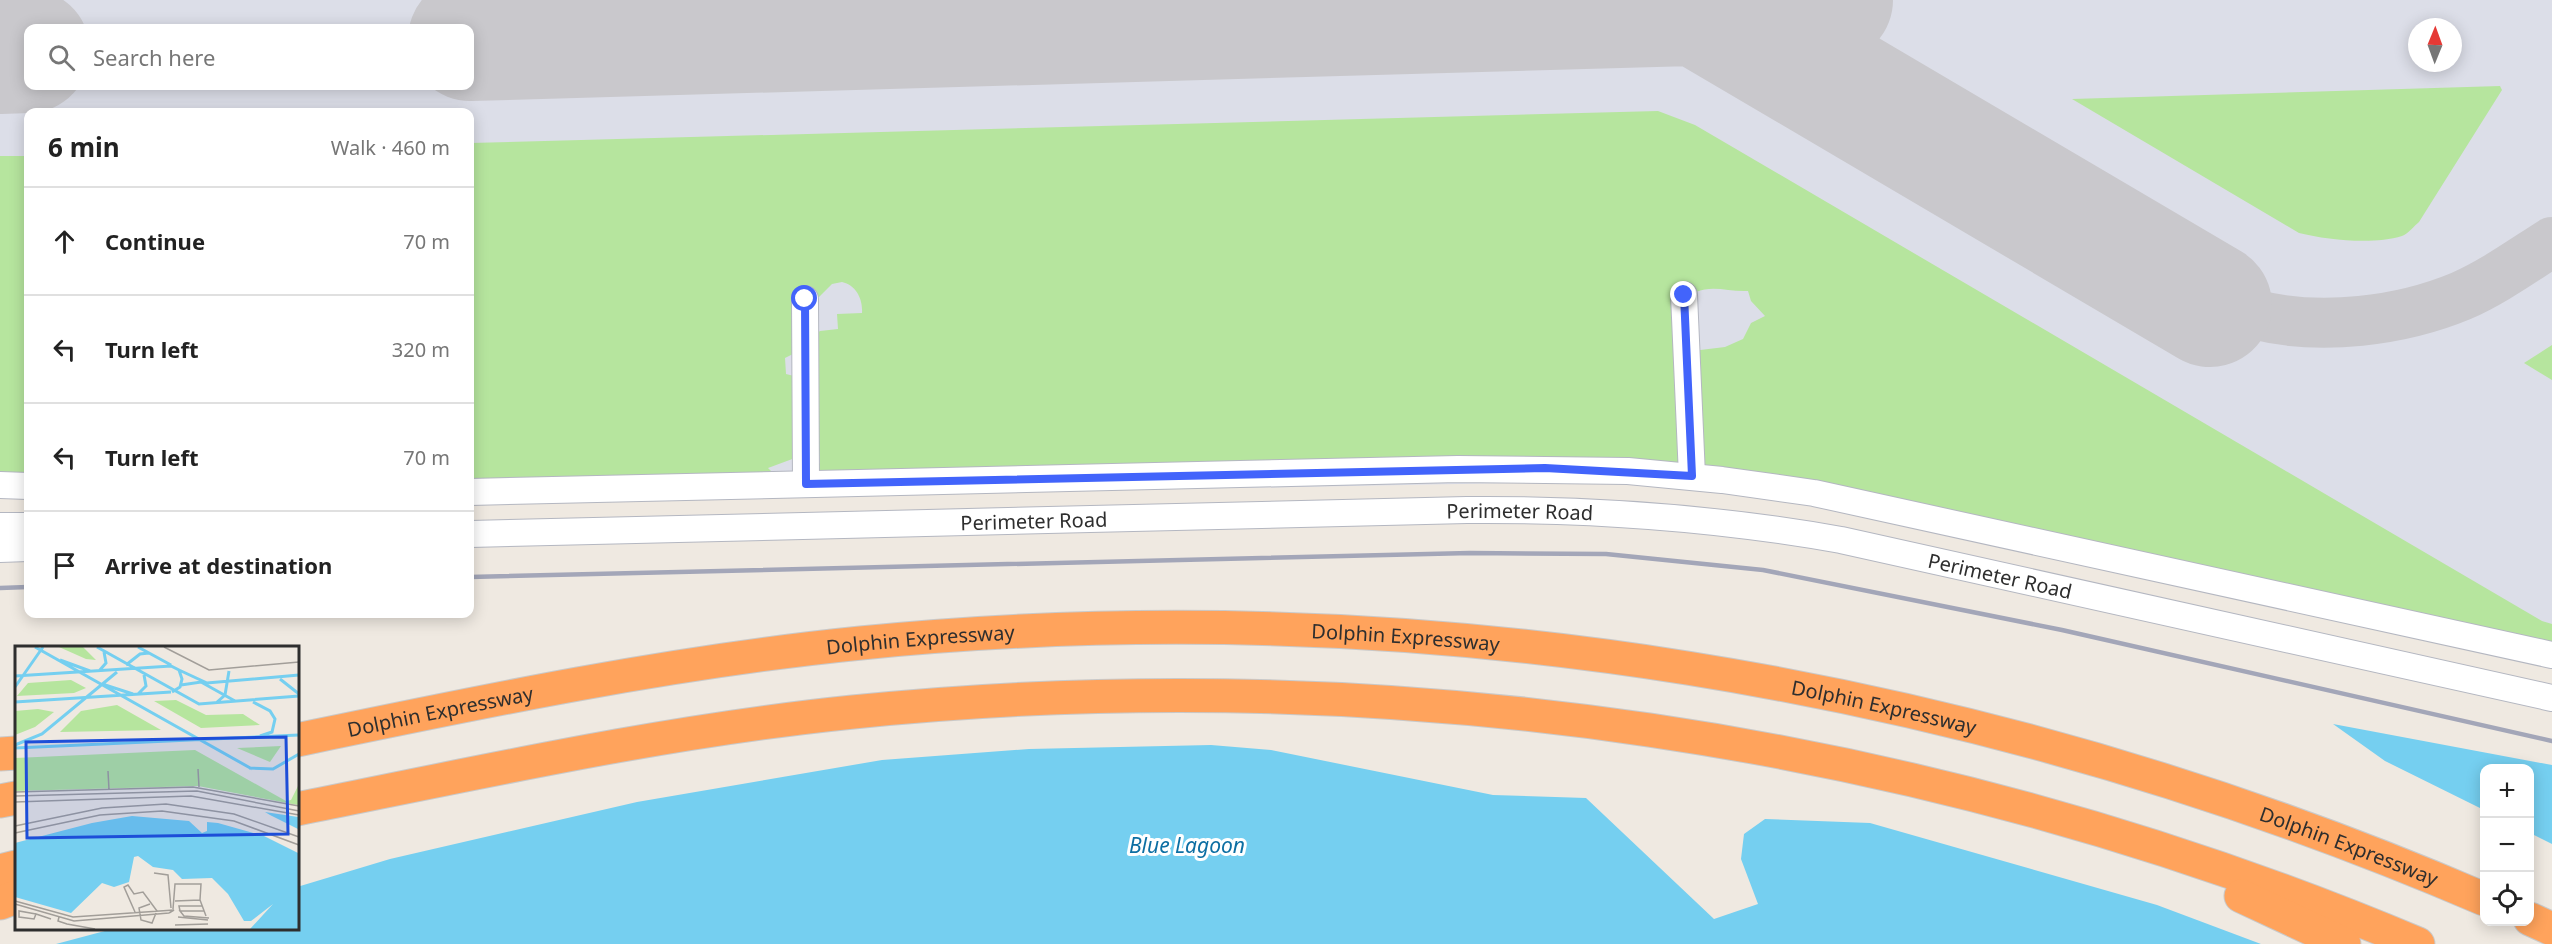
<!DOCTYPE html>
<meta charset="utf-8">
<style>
:root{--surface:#fff;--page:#f2f2f2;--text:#222;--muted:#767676;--line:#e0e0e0}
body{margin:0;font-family:"Noto Sans",sans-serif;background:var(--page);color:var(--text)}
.controls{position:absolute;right:18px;bottom:18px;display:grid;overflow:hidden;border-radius:12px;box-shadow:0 3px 15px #0003}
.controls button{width:54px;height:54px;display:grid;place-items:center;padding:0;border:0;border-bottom:2px solid var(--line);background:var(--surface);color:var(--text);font:30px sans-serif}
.compass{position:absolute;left:2408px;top:18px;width:54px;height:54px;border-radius:50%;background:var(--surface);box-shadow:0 3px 15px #0003;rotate:1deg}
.stop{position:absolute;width:18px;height:18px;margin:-14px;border:4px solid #4264fb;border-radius:50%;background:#fff}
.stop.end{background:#4264fb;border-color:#fff;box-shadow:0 2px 6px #0008}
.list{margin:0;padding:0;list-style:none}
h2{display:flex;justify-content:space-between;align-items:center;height:78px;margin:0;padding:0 24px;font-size:26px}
h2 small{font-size:20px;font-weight:400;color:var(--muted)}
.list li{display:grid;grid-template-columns:39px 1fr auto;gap:18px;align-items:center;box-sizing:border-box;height:108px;padding:0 24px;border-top:2px solid var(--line)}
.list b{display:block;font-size:22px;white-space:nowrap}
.list em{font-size:20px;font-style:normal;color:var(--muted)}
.icon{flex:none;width:33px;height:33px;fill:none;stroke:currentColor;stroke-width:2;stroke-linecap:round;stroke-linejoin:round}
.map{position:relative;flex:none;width:2552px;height:944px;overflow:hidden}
.search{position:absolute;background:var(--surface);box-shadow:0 3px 15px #0003;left:24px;top:24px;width:450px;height:66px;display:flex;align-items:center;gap:15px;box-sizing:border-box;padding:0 21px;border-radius:12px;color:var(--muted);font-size:22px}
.panel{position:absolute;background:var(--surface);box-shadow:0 3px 15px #0003;left:24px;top:108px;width:450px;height:510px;border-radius:12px}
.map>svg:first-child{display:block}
.airport{fill:#dcdee8;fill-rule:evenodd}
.green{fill:#b6e59e}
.water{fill:#75cff0}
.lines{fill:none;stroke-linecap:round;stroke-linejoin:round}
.taxiway{stroke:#c9c8cc;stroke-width:50}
.runway{stroke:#c9c8cc;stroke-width:124}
.minor-casing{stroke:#b4b7c1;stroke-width:28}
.highway-casing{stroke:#c9c9c9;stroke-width:35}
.minor{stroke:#fff;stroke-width:26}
.highway{stroke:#ffa35c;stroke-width:33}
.rail{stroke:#a3a6b8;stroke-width:4.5}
.route{stroke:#4264fb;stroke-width:8}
.labels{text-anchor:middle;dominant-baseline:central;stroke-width:6;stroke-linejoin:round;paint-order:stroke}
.street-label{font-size:20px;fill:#2e2e2e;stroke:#fff}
.water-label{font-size:21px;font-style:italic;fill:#0d6fa3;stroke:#fff}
.inset-river{fill:none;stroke:#75cff0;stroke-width:3}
.inset-road{fill:none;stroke:#a29e99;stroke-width:1.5}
.view{fill:#1d4ed8;fill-opacity:0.15;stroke:#1d4ed8;stroke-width:3}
.inset-edge{fill:none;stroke:#2e2e2e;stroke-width:3}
</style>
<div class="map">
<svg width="2552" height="944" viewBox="0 0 2552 944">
<rect width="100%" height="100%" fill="#efe9e1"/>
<!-- airport -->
<path class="airport" d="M0,0h2552v667l-744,-165 -189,-21 -1149,21v-390h-442v387l-28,-1zM2417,27h36v36h-36zM28,28h442v58h-442z"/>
<!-- green -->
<path class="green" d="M2500,86l2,4 -83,132c-5,4 -11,12 -17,14 -29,9 -74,4 -103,-3l-227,-134z
M1658,111l37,14 847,496 10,3v22l-853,-180 -7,-115 33,-4 18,-8 8,-16 14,-7 -14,-15 -3,-10c-19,1 -35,-6 -52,1l-13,170 -10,3 -855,11 -6,-9 8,-4 -10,-125 10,-7 18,-2 -1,-15 25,-1c1,-14 -6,-28 -20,-31l-10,2 -13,13 -18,-1 -6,57 -10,5 1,16 8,2 1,82 -27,10 8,8 -306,8v-341z
M0,156h28v321l-28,-1z
M2552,345v35l-28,-17z"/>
<!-- water -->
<path class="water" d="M2333,724l219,41v79l-22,-11v-65h-46v42l-99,-49z
M1211,745l60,5 222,45 93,3 128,121 44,-15 -17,-45 3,-25 21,-15 105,4 287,82 104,39h-2205l60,-16h181v-41l93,-28 247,-57 245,-42 147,-11z"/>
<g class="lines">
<!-- taxiway -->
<path class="taxiway" d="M0,1l2,-1
M2184,289c24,10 48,20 73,26 64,16 144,6 204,-19 32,-14 61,-35 91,-54"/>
<!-- runway -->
<path class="runway" d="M1692,0l518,305
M470,39l1361,-39
M0,52l28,-1"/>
<!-- minor casing -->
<g class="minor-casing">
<g id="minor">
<path d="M1684,295l8,181"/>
<path d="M805,299l1,185"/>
<path d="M0,485l28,1"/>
<path d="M470,492l988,-23 170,2 94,9 92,13 738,162"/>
<path d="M0,526h28"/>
<path id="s1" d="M470,534l997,-24c127,-1 250,8 374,30l711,158"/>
<path d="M0,549l28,-1"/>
</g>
</g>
<!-- highway casing -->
<g class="highway-casing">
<g id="highway">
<path id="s2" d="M297,740c187,-39 374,-78 564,-97 553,-55 1113,37 1623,256"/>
<path d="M0,754l16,-1"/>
<path d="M0,801l16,-3"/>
<path d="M297,809c185,-37 369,-78 556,-97 531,-54 1073,25 1565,232"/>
<path d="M0,871l16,-4"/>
<path d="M2241,896l103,48"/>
<path d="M0,903l16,-6"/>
<path d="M2530,919l22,10"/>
</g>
</g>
<!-- minor -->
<use href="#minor" class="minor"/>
<!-- highway -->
<use href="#highway" class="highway"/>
<!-- rail -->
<path class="rail" d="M470,577l1000,-24 136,1 157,16 299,60 490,111
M0,588l28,-1"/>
</g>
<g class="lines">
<!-- route -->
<path class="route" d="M805,299l1,185 739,-16 147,8 -8,-181"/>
</g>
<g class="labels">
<!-- street labels -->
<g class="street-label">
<text stroke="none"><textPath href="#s1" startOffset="1050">Perimeter Road</textPath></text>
<text stroke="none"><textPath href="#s1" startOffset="564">Perimeter Road</textPath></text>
<text stroke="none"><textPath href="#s1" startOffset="1536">Perimeter Road</textPath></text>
<text stroke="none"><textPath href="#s2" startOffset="1118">Dolphin Expressway</textPath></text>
<text stroke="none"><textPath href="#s2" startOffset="632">Dolphin Expressway</textPath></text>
<text stroke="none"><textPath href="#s2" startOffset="1602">Dolphin Expressway</textPath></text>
<text stroke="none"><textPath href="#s2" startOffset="146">Dolphin Expressway</textPath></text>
<text stroke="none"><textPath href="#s2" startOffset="2088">Dolphin Expressway</textPath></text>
</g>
<!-- water labels -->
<g class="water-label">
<text x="1187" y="845">Blue Lagoon</text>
</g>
</g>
<!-- overview -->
<g transform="translate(15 646)">
<rect width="284" height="284" fill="#efe9e1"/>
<path d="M44,1h24l13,13 -10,-1zM56,34l15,8 -12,5 -57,3 11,-13zM161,54l30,15 37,-1 17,11 -59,3 -47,-27zM102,59l44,25 -101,2 21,-21zM23,63l16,3 -19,15 -20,8v-24zM266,100l-11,16 -33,-14zM180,104l91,51 5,-1 7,-14v19l-100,-19 -183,5v-33z" fill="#b6e59e"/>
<path d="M250,166l33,5v12l-28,-14zM117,170l57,5 13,12 5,-2v-9l11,1 46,13 34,17v76h-48l23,-25 -22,17h-7l-16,-27 -16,-16 -30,1 -9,-9 -20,-3 -15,-11 -4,1 -5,25 -15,5 -12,-4 -31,30 -56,-16v-54l77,-20z" fill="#75cff0"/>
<path class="inset-river" d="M20,1l217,122M82,1l102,57 100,-8M123,1l33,18M45,14l30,11M111,19l14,-11 9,-1M164,24l28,13 92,-8M84,25l7,-8 -2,-11M0,30l156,-10 8,4 3,9 -2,8 -8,5M265,33l19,15M87,38l31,10M166,39l20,-3 34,19M0,41l28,-40M123,48l8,-8 -2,-11M0,56l156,-10M238,56l17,9 5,8 -3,13 -12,4M201,57l9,-8 4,-24M0,99l27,-11 75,-62M0,102l284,-13M234,122l24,1 26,-15"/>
<path class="inset-road" d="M149,1l45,23 90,-8M183,123l1,18M93,125l1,19M0,146l178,-5 106,19M0,150l182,-5 102,20M0,156l176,-6 108,19M0,180l87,-18 64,-4 68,10 65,23M0,187l85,-18 62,-4 72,10 65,24M139,227l14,2 3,33M0,255l58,16 101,-7 -5,3M160,255l25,-1M0,258l59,17 95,-8M135,258l-11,4 2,12 11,3 4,-10M158,263l2,-25h26l-1,16 6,16M165,265l-1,-5h23M189,265h-24l4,5 25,2M120,266l-11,-25 4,-2 6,9 9,-2 14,19M21,268l-17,-3v6l15,2 2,-5 15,5M44,271l-1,4 9,3 28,5M163,271l30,3M160,279l33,-1"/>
<path class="view" d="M271,91l2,97 -261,4 -1,-96z"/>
<rect width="284" height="284" class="inset-edge"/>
</g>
</svg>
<div class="controls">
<button>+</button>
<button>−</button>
<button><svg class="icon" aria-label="locate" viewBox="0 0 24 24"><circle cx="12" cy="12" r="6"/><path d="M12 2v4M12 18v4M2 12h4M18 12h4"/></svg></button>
</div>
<svg class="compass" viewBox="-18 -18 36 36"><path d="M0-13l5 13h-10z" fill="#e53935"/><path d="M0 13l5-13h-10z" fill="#767676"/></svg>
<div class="stop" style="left:805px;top:299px"></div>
<div class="stop end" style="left:1684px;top:295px"></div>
<div class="search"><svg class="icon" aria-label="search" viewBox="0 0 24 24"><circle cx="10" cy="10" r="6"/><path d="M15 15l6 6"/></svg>Search here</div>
<section class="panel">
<h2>6 min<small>Walk · 460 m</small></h2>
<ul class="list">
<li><svg class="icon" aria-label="ahead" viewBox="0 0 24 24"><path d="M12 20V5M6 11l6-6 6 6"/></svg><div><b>Continue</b></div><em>70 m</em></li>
<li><svg class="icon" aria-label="left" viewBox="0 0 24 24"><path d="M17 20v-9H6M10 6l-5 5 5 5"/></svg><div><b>Turn left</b></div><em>320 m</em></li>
<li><svg class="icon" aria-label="left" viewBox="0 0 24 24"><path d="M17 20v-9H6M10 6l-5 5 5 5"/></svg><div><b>Turn left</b></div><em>70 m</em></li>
<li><svg class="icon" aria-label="arrive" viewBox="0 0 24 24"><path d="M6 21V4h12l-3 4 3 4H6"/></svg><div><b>Arrive at destination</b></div></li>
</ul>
</section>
</div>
